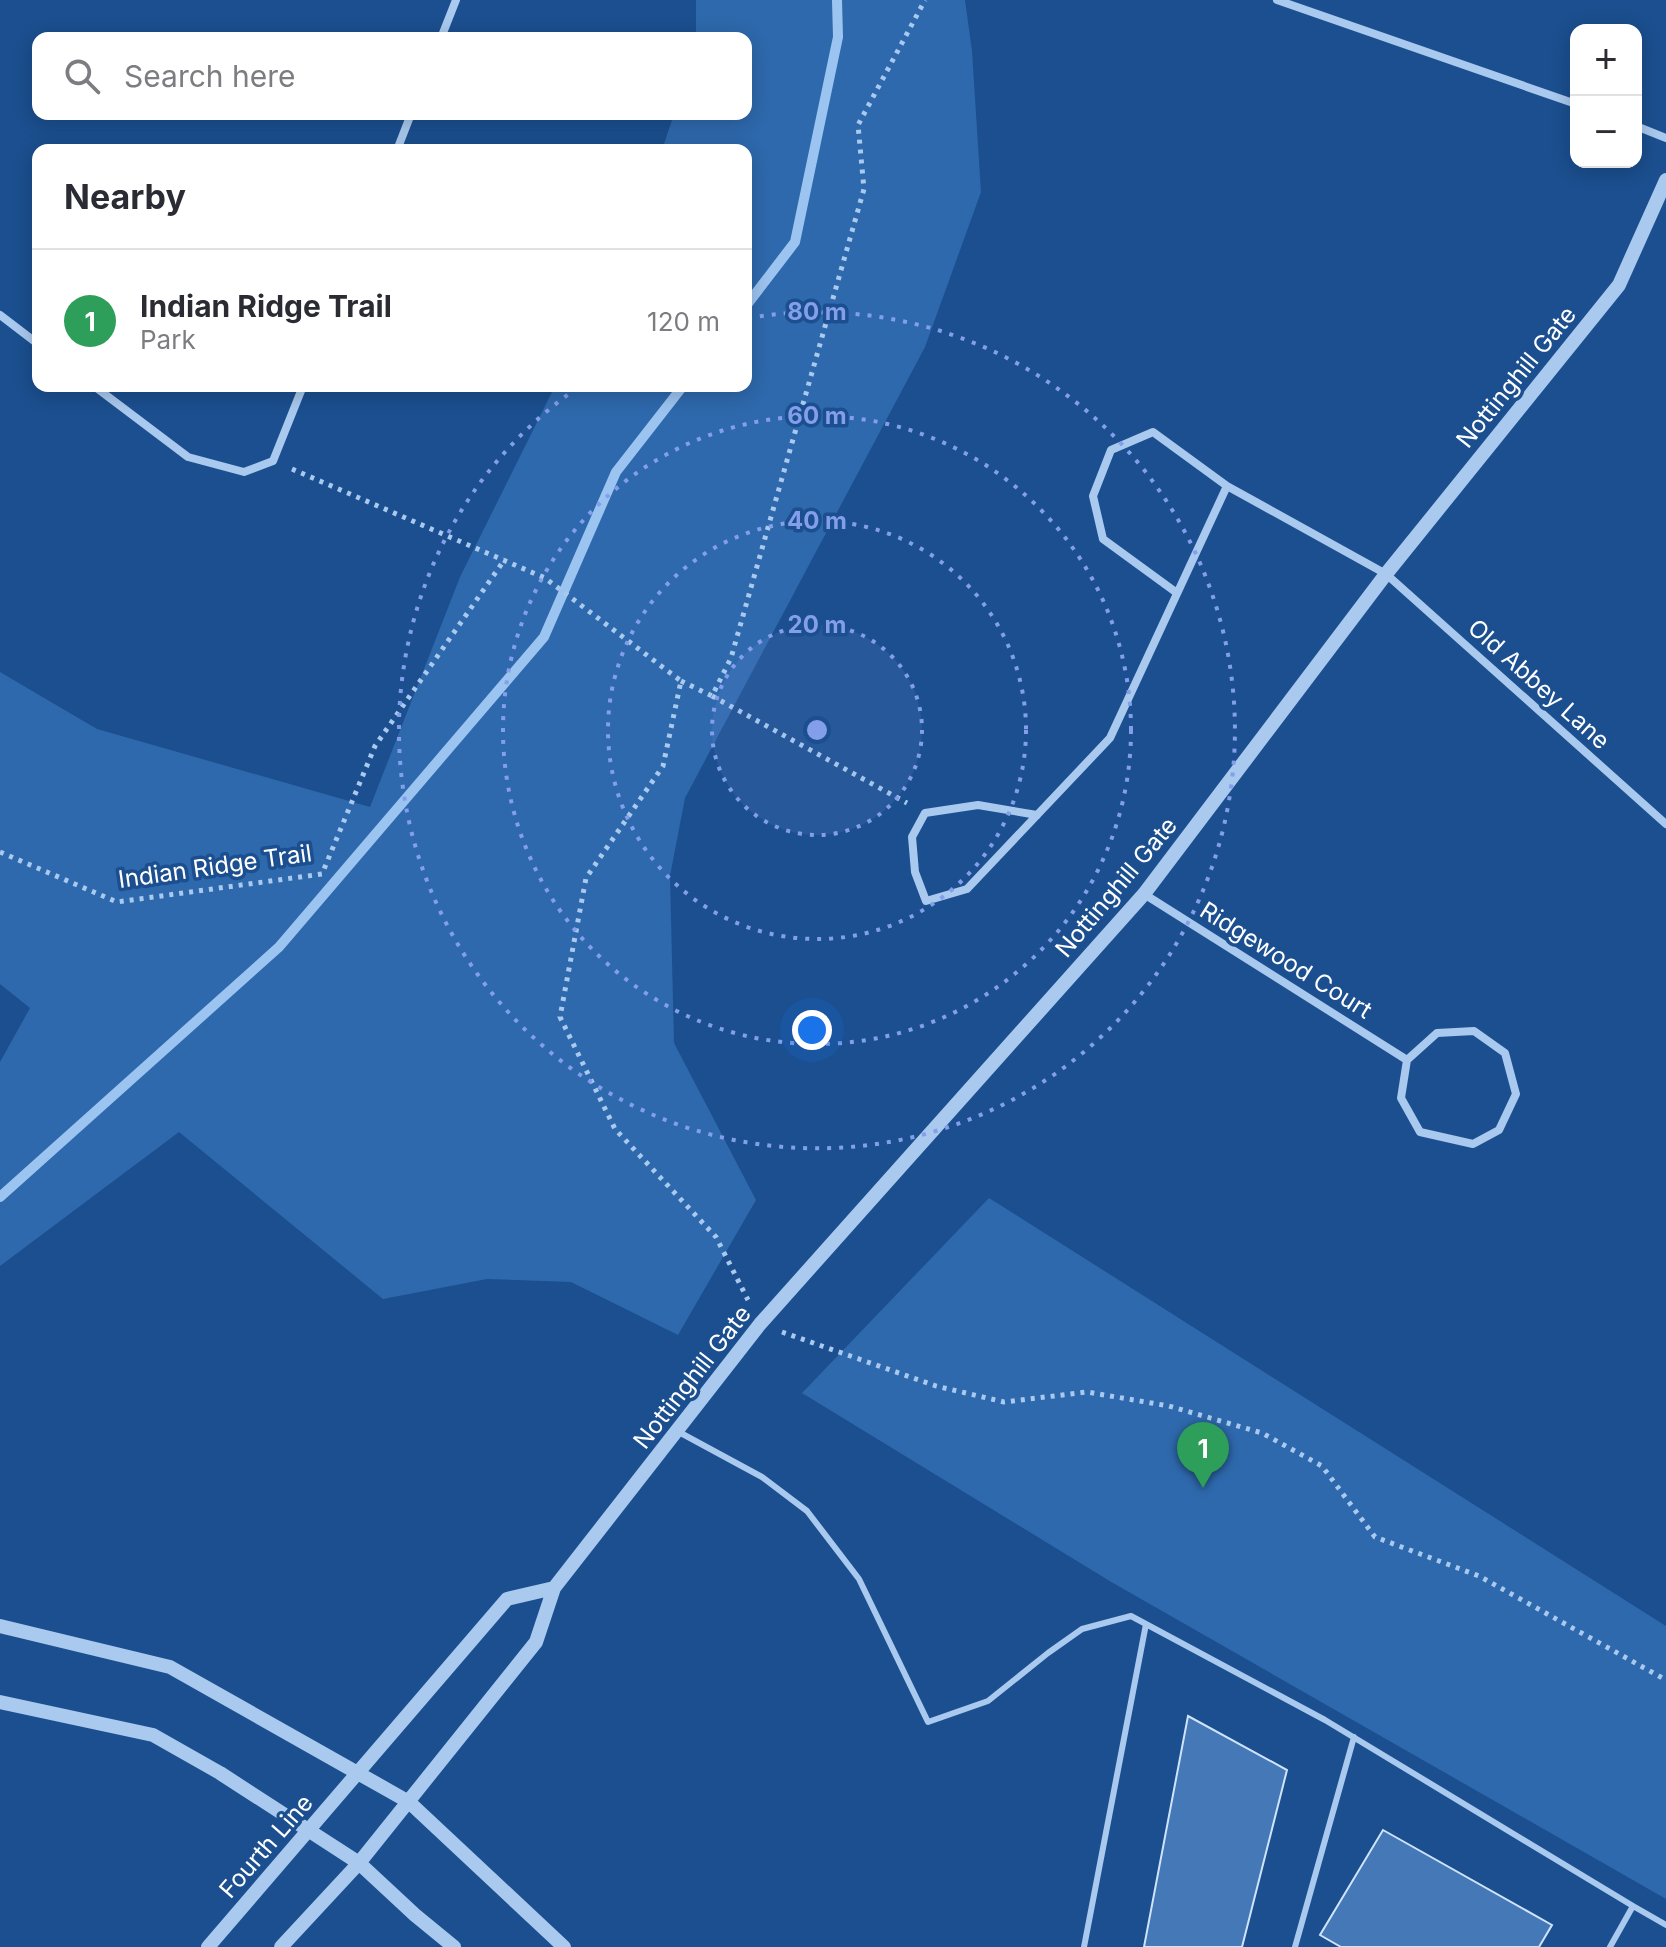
<!DOCTYPE html>
<meta charset="utf-8">
<style>
:root{--surface:#fff;--page:#f7f7f7;--text:#2b2b33;--muted:#7c7c81;--line:#e1e1e2;--accent:#111827}
body{margin:0;font-family:Inter,sans-serif;background:var(--page);color:var(--text)}
.controls{position:absolute;right:24px;top:24px;display:grid;overflow:hidden;border-radius:16px;box-shadow:0 4px 20px #0003}
.controls button{width:72px;height:72px;display:grid;place-items:center;padding:0;border:0;border-bottom:2px solid var(--line);background:var(--surface);color:var(--text);font:40px sans-serif}
.you{position:absolute;left:812px;top:1030px;width:28px;height:28px;margin:-20px;border:6px solid #fff;border-radius:50%;background:#1a73e8;box-shadow:0 0 0 12px #1a73e833}
.badge{display:grid;place-items:center;width:52px;height:52px;border-radius:50%;background:var(--accent);color:#fff;font-size:26px;font-weight:700}
.pin{position:absolute;translate:-50% -66px;filter:drop-shadow(0 2px 4px #0008)}
.pin::after{content:'';position:absolute;top:42px;width:28px;height:24px;background:inherit;clip-path:polygon(0 0,100% 0,50% 100%)}
.list{margin:0;padding:0;list-style:none}
h2{display:flex;justify-content:space-between;align-items:center;height:104px;margin:0;padding:0 32px;font-size:34px}
h2 small{font-size:26px;font-weight:400;color:var(--muted)}
.list li{display:grid;grid-template-columns:52px 1fr auto;gap:24px;align-items:center;box-sizing:border-box;height:144px;padding:0 32px;border-top:2px solid var(--line)}
.list b{display:block;font-size:30px;white-space:nowrap}
.list p{margin:0;font-size:26px;white-space:nowrap;color:var(--muted)}
.list em{font-size:26px;font-style:normal;color:var(--muted)}
.icon{flex:none;width:44px;height:44px;fill:none;stroke:currentColor;stroke-width:2;stroke-linecap:round;stroke-linejoin:round}
.map{position:relative;flex:none;width:1666px;height:1947px;overflow:hidden}
.search{position:absolute;background:var(--surface);box-shadow:0 4px 20px #0003;left:32px;top:32px;width:720px;height:88px;display:flex;align-items:center;gap:20px;box-sizing:border-box;padding:0 28px;border-radius:16px;color:var(--muted);font-size:30px}
.panel{position:absolute;background:var(--surface);box-shadow:0 4px 20px #0003;left:32px;top:144px;width:720px;height:248px;border-radius:16px}
.map>svg:first-child{display:block}
.green{fill:#2e69ad}
.lines{fill:none;stroke-linecap:round;stroke-linejoin:round}
.stream{stroke:#9cc4f0;stroke-width:10}
.building{fill:#4478b7;stroke:#cfe3fa;stroke-width:2}
.path{stroke:#a9c9ee;stroke-width:5;stroke-dasharray:4 6;stroke-linecap:butt}
.service{stroke:#a9c9ee;stroke-width:6}
.minor{stroke:#a9c9ee;stroke-width:8}
.tertiary{stroke:#a9c9ee;stroke-width:14}
.ring{fill:none;stroke:#839eea;stroke-width:4;stroke-dasharray:4 8}
.labels{text-anchor:middle;dominant-baseline:central;stroke-width:7;stroke-linejoin:round;paint-order:stroke}
.street-label{font-size:24px;fill:#fff;stroke:#1b4f8f}
.centre{fill:#839eea;stroke:#1b4f8f;stroke-width:4}
.ring-label{font-size:24px;text-anchor:middle;font-weight:bold;fill:#839eea;stroke:#1b4f8f;stroke-width:7;stroke-linejoin:round;paint-order:stroke}
</style>
<div class="map">
<svg width="1666" height="1947" viewBox="0 0 1666 1947">
<rect width="100%" height="100%" fill="#1b4f8f"/>
<!-- green -->
<path class="green" d="M696,0h269l7,51 9,141 -56,155 -240,451 -15,78 4,167 82,157 -78,135 -107,-53 -84,-3 -104,20 -204,-167 -179,134v-204l30,-54 -30,-24v-312l97,57 273,78 90,-230 95,-191h191v-236h-84l12,-36h72v-76h-50z
M989,1198l677,428v273l-553,-316 -311,-190z"/>
<g class="lines">
<!-- stream -->
<path class="stream" d="M746,306l49,-64 43,-205 -1,-37
M0,1197l279,-250 265,-310 72,-165 67,-86"/>
</g>
<!-- building -->
<path class="building" d="M1188,1716l99,54 -45,177h-98z
M1383,1830l169,95 -13,22h-198l-21,-12z"/>
<g class="lines">
<!-- path -->
<path class="path" d="M292,469l253,109 136,103 -18,85 -77,112 -26,139 55,112 101,108 32,63
M681,681l31,15 19,-38 133,-469 -6,-64 67,-125
M712,696l195,107
M0,852l117,50 205,-28 53,-128 130,-187
M782,1332l154,54 68,16 83,-10 82,14 93,27 60,33 53,71 104,39 187,104"/>
<!-- service -->
<path class="service" d="M677,1431l85,46 45,34 52,68 69,143 60,-21 60,-48 34,-24 49,-13 194,104 308,186 -23,41
M1633,1906l33,19
M1084,1947l62,-323
M1295,1947l59,-210"/>
<!-- minor -->
<path class="minor" d="M1277,0l299,104
M441,38l15,-38
M1636,126l30,12
M397,150l14,-36
M0,315l38,29
M94,386l94,71 56,15 29,-11 30,-75
M1177,593l-74,-54 -10,-43 18,-46 42,-18 74,54
M1037,815l-59,-10 -53,8 -13,24 3,35 11,29 41,-12 143,-151 117,-252 159,88 280,250
M1144,894l263,166
M1474,1031l31,22 11,41 -17,36 -26,14 -53,-12 -19,-34 6,-38 30,-27z"/>
<!-- tertiary -->
<path class="tertiary" d="M0,1626l170,41 239,135 155,145
M0,1702l153,33 67,38 139,90 56,52 39,32
M208,1947l299,-348 47,-11
M281,1947l78,-84 177,-221 18,-54 206,-264 384,-430 242,-320 233,-289 47,-105"/>
</g>
<!-- distance rings -->
<circle cx="817" cy="730" r="105" fill="#839eea" fill-opacity=".12"/>
<g class="ring">
<circle cx="817" cy="730" r="105"/>
<circle cx="817" cy="730" r="209"/>
<circle cx="817" cy="730" r="314"/>
<path d="M748 318A418 418 0 1 1 577 388"/>
</g>
<g class="labels">
<!-- street labels -->
<g class="street-label">
<text transform="translate(1516 377) rotate(-51)">Nottinghill Gate</text>
<text transform="translate(1539 684) rotate(42)">Old Abbey Lane</text>
<text transform="translate(215 866) rotate(-8)">Indian Ridge Trail</text>
<text transform="translate(1116 887) rotate(-50)">Nottinghill Gate</text>
<text transform="translate(1286 960) rotate(32)">Ridgewood Court</text>
<text transform="translate(692 1377) rotate(-52)">Nottinghill Gate</text>
<text transform="translate(266 1846) rotate(-49)">Fourth Line</text>
</g>
</g>
<circle cx="817" cy="730" r="12" class="centre"/>
<g class="ring-label">
<text x="817" y="320">80 m</text>
<text x="817" y="424">60 m</text>
<text x="817" y="529">40 m</text>
<text x="817" y="633">20 m</text>
</g>
</svg>
<div class="controls">
<button>+</button>
<button>−</button>
</div>
<div class="you"></div>
<div class="pin badge" style="left:1203px;top:1488px;background:#2e9e5b">1</div>
<div class="search"><svg class="icon" aria-label="search" viewBox="0 0 24 24"><circle cx="10" cy="10" r="6"/><path d="M15 15l6 6"/></svg>Search here</div>
<section class="panel">
<h2>Nearby<small></small></h2>
<ul class="list">
<li><span class="badge" style="background:#2e9e5b">1</span><div><b>Indian Ridge Trail</b><p>Park</p></div><em>120 m</em></li>
</ul>
</section>
</div>
